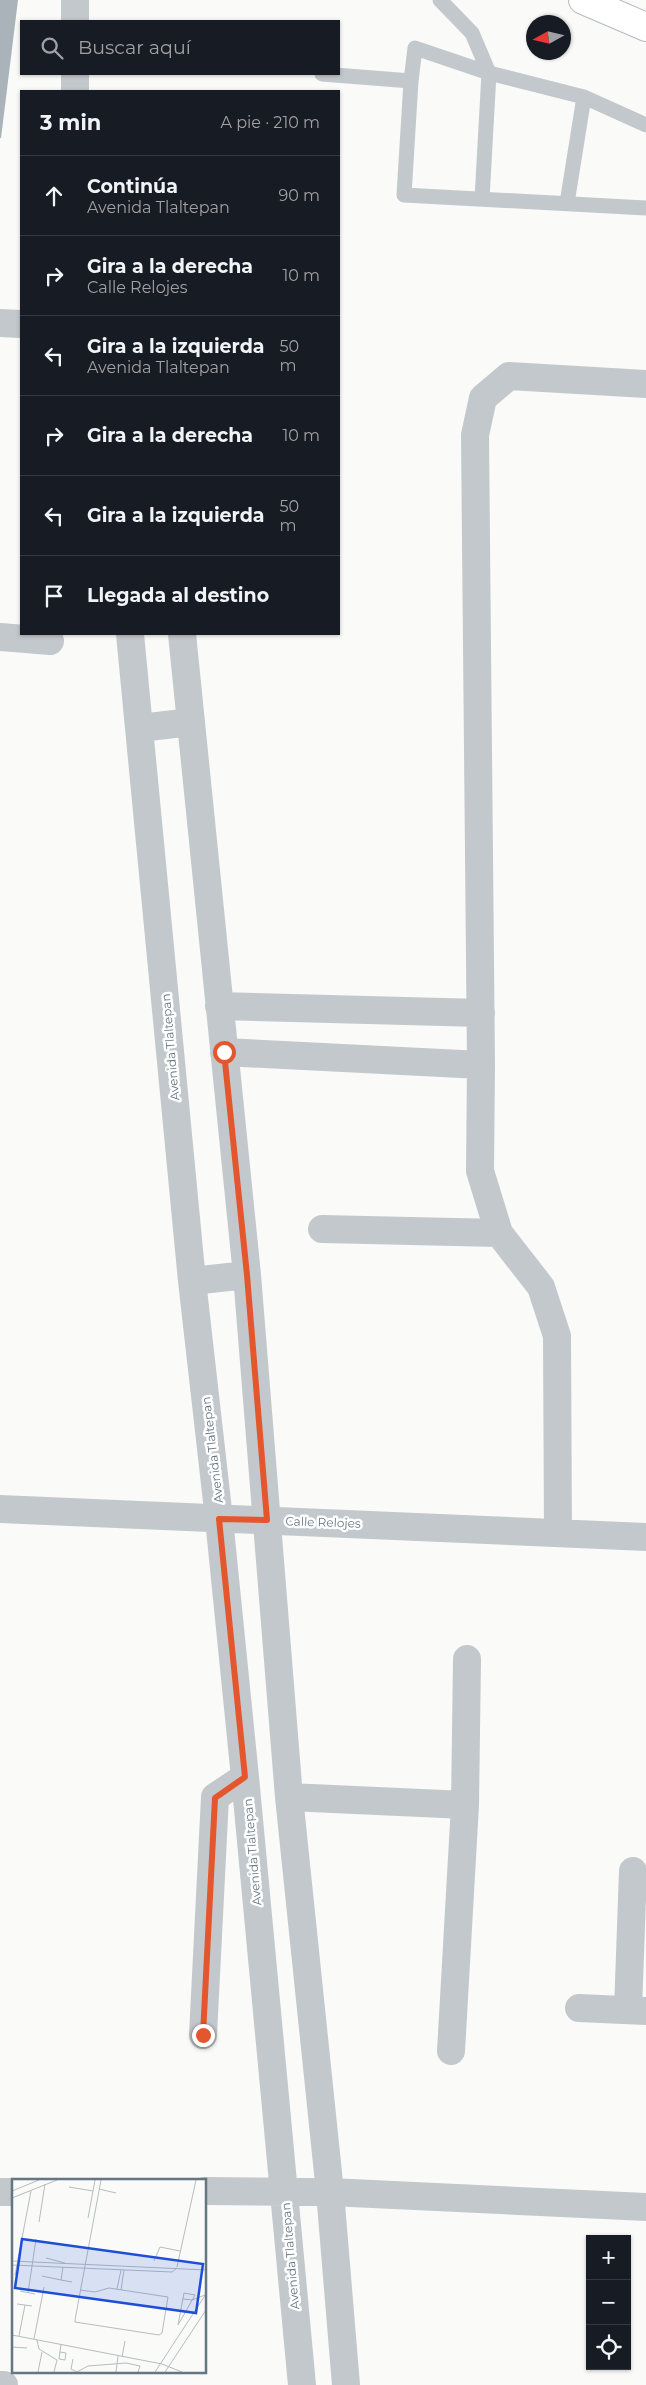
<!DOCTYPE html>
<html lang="es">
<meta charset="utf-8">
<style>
:root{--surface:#171b24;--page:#20242c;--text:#f1f3f6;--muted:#9ea1a6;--line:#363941}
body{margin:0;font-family:Montserrat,sans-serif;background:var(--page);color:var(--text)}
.controls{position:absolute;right:15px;bottom:15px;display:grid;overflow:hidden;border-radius:0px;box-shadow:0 1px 4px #0004}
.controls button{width:45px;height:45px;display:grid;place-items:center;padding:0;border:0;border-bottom:1px solid var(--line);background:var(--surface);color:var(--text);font:25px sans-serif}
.compass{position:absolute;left:526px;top:15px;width:45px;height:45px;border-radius:50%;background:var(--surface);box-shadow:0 1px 4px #0004;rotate:262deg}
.stop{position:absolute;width:15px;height:15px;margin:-11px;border:4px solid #e4572e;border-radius:50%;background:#fff}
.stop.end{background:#e4572e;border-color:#fff;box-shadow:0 1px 5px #0008}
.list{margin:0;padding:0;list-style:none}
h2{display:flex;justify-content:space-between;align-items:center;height:65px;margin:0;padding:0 20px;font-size:21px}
h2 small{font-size:16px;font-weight:400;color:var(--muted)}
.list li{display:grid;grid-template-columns:32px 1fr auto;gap:15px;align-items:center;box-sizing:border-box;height:80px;padding:0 20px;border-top:1px solid var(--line)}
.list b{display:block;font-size:19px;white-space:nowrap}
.list p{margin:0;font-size:16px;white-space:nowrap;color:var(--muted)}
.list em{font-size:16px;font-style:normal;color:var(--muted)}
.icon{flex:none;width:28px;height:28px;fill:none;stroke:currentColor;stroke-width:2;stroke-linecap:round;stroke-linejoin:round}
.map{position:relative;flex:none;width:646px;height:2385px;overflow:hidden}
.search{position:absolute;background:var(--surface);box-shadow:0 1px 4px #0004;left:20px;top:20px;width:320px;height:55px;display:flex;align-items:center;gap:12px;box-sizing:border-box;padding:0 18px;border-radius:0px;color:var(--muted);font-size:19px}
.panel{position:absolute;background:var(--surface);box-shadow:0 1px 4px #0004;left:20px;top:90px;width:320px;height:545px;border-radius:0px}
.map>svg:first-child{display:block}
.building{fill:#aab3b9}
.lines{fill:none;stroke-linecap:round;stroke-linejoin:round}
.secondary-casing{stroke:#b3babf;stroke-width:30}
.lane{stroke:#c3c8cc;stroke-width:15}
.street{stroke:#c3c8cc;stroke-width:28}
.secondary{stroke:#fff;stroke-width:28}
.route{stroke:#e4572e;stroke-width:6}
.labels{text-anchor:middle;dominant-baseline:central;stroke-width:5;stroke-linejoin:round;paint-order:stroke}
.street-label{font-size:12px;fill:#657683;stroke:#fff}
.inset-road{fill:none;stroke:#b5bdc2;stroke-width:1}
.view{fill:#1d4ed8;fill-opacity:0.15;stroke:#1d4ed8;stroke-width:2.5}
.inset-edge{fill:none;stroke:#657683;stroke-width:2.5}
</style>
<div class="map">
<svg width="646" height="2385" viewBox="0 0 646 2385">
<rect width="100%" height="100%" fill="#fafaf8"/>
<!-- building -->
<path class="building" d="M0,0h18l-17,138h-1z"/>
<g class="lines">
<!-- secondary casing -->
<g class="secondary-casing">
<path id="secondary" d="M583,0l63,27"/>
</g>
<!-- lane -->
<path class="lane" d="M440,0l32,33 17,40 -7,126
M322,74l89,7
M646,125l-62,-28 -95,-24 -74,-25 -4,33 -7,114 242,13
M567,203l17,-106"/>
<!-- street -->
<path class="street" d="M75,21v-21
M75,91v-17
M0,323l21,1
M130,634l62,647 27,238 26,258 57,608
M182,634l65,641 42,522 41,395 16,193
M0,637l50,4
M140,728l51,-6
M219,1006l262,7
M224,1052l257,13
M322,1229l177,4
M192,1281l55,-6
M0,1509l646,28
M558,1533l-1,-197 -16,-49 -42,-54 -19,-62 1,-106 -6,-630 8,-37 26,-22 137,8
M289,1797l176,8 2,-146
M579,2008l67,3
M628,2010l5,-139
M203,2035l12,-238 30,-20
M451,2051l14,-246
M205,2191l125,1 316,15
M0,2192h14
M0,2385h4"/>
<!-- secondary -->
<use href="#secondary" class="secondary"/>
</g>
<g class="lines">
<!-- route -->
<path class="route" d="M203,2035l12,-237 30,-21 -26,-258 48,1 -20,-245 -23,-223"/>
</g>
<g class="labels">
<!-- street labels -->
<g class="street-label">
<text transform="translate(170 1047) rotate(-95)">Avenida Tlaltepan</text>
<text transform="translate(212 1450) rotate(-97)">Avenida Tlaltepan</text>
<text transform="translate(323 1522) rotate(2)">Calle Relojes</text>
<text transform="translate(252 1852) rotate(-95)">Avenida Tlaltepan</text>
<text transform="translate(290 2256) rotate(-95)">Avenida Tlaltepan</text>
</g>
</g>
<!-- overview -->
<g transform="translate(12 2179)">
<rect width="194" height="194" fill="#fafaf8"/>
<path class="inset-road" d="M57,8l24,4M87,10l17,4M0,12l27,-11M0,19l45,-18M76,39l7,-38M27,43l6,-38M34,79l19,5M0,82l194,9M142,82l6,-14 20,4M0,86l160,7 5,-4M51,88l-2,13 11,2M165,88l19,-87M3,96l16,-84M30,97l19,4M105,110l4,-19M68,111l15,2 14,-4 59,9 -6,36 -3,2 -84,-13v-2l26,-140M109,111l3,-20M8,112l15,3M16,114l8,-54M172,114l11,2 -17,30zM171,120l9,1 13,-5M5,125l15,2M0,156l150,29 20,8M7,157l6,-31M22,160l10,-52M25,161l2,9 18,11 -3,12M0,168l15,1M48,173l6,1 -1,7 -6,-1 2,-15M110,178l3,-16M61,180l-2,10 6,3M26,193l4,-20M65,193l11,-6 38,-3 14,3 -2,6M104,193l2,-16M143,193l51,-78M153,193l41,-62"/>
<path class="view" d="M10,60l181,25 -7,49 -181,-25z"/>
<rect width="194" height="194" class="inset-edge"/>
</g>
</svg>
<div class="controls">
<button>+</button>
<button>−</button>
<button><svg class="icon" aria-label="locate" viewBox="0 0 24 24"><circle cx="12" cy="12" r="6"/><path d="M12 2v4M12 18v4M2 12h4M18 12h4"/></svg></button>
</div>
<svg class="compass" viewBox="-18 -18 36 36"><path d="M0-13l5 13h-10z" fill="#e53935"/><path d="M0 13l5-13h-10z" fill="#9ea1a6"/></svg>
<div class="stop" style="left:224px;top:1052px"></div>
<div class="stop end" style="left:203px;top:2035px"></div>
<div class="search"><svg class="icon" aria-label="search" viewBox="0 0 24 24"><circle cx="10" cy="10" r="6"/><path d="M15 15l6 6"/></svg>Buscar aquí</div>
<section class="panel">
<h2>3 min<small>A pie · 210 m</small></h2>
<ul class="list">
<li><svg class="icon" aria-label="ahead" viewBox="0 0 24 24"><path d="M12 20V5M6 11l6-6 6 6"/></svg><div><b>Continúa</b><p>Avenida Tlaltepan</p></div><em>90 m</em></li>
<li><svg class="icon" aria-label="right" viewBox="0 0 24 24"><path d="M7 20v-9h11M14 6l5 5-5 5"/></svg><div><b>Gira a la derecha</b><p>Calle Relojes</p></div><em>10 m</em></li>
<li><svg class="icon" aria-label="left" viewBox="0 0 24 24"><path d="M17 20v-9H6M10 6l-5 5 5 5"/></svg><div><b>Gira a la izquierda</b><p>Avenida Tlaltepan</p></div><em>50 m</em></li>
<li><svg class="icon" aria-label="right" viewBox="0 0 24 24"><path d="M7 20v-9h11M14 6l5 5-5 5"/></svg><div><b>Gira a la derecha</b></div><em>10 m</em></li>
<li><svg class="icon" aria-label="left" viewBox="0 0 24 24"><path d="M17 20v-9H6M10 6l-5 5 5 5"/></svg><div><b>Gira a la izquierda</b></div><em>50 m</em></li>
<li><svg class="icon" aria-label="arrive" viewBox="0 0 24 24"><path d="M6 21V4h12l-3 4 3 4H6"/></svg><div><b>Llegada al destino</b></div></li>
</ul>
</section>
</div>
